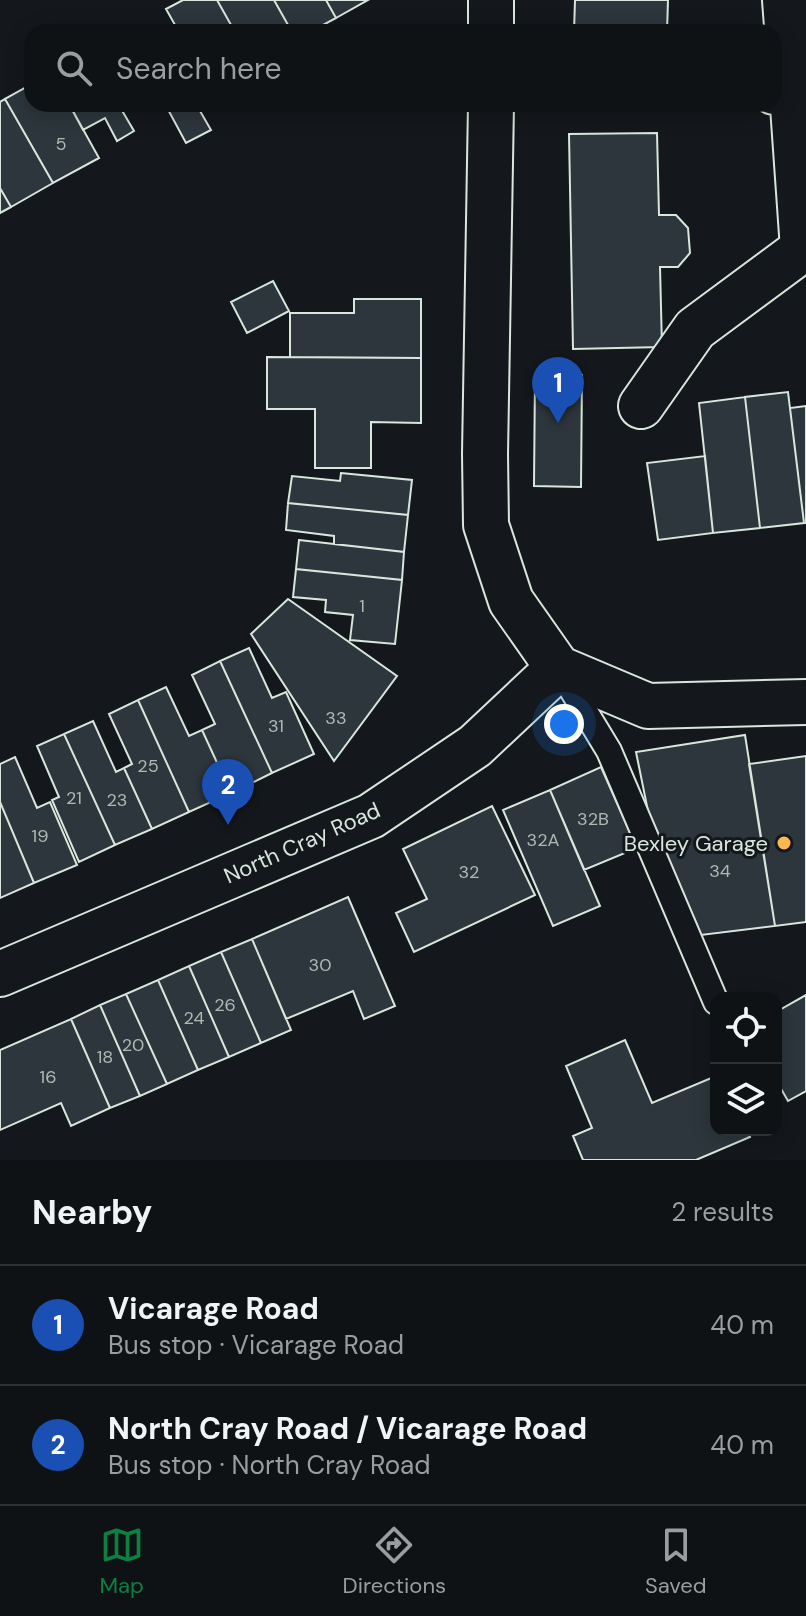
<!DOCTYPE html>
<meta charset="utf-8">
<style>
:root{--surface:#0f1215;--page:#1d2022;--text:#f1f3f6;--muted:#9b9ea0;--line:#2f3234;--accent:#0b8043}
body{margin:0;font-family:"DM Sans",sans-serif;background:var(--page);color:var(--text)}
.controls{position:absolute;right:24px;bottom:24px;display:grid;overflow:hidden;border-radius:16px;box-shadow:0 4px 20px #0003}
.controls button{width:72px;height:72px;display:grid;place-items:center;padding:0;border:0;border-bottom:2px solid var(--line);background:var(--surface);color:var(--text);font:40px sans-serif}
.you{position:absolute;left:564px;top:724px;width:28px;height:28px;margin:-20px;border:6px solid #fff;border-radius:50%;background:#1a73e8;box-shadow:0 0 0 12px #1a73e833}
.badge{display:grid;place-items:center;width:52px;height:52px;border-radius:50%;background:var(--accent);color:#fff;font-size:26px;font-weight:700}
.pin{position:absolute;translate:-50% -66px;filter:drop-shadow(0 2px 4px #0008)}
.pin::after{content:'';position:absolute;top:42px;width:28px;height:24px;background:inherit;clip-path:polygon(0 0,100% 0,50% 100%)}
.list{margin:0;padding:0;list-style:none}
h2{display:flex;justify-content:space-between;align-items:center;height:104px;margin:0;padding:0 32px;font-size:34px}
h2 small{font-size:26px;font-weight:400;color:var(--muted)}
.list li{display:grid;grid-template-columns:52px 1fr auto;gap:24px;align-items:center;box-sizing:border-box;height:120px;padding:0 32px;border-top:2px solid var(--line)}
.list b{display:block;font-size:30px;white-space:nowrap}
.list p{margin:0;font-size:26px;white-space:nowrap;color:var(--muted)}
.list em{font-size:26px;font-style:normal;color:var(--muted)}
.icon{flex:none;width:44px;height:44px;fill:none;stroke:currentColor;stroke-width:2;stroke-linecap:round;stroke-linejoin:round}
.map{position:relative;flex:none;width:806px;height:1160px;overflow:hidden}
.search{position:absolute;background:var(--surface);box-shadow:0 4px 20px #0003;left:24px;right:24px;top:24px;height:88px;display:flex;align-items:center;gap:20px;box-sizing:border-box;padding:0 28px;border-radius:24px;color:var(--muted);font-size:30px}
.sheet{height:344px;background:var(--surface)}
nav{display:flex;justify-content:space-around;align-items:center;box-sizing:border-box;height:112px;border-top:2px solid var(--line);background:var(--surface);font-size:22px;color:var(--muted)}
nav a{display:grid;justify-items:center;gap:4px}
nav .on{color:var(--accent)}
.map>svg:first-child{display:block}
.building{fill:#2c363c;stroke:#d8e6dc;stroke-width:2}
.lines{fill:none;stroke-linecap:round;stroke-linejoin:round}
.lane-casing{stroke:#d8e6dc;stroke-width:28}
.street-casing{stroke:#d8e6dc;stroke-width:48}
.primary-casing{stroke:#d8e6dc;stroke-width:48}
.lane{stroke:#14181c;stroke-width:24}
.street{stroke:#14181c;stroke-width:44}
.primary{stroke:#14181c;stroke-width:44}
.poi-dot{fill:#ffb74d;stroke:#14181c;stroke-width:3}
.labels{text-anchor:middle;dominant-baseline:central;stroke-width:6;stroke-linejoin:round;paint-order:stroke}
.number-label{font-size:18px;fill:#adbab4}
.street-label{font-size:22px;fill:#d8e6dc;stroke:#14181c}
.poi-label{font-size:22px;fill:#d8e6dc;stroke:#14181c;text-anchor:end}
</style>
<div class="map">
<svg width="806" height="1160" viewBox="0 0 806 1160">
<rect width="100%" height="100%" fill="#14181c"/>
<!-- building -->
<path class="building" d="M183,0h34l18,32h-56l-13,-23z
M217,0h57l18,32h-57z
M274,0h52l10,18 -26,14h-18z
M326,0h42l-32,18z
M575,0h93l-1,32h-93z
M32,84v20h37l30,54 -46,25 -48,-84z
M5,99l48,84 -42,24 -11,-19v-86z
M69,104h55l-4,3 14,24 -17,10 -12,-23 -22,12z
M165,104h31l15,26 -25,13z
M657,133l2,82h17l12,13 2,25 -12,14h-18l2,80 -89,2 -4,-215z
M0,188l11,19 -11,6z
M273,281l16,30 -42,22 -16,-31z
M354,299h67v59l-131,-1v-44h64z
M267,357l154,1v65l-50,-1v46h-56v-59h-48z
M535,375h47l-1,112 -47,-1z
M788,392l16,131 -44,5 -15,-131z
M745,397l15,131 -47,5 -14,-130z
M806,406v117h-2l-14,-115z
M705,456l8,77 -55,7 -11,-77z
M341,473l71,7 -4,35 -120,-12 4,-27 48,5z
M288,503l120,12 -4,37 -70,-8v-8l-48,-6z
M299,540l105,12 -2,28 -106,-11z
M296,569l106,11 -7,64 -45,-4 3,-25 -28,-3 1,-12 -33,-3z
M288,599l109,77 -63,85 -83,-127z
M249,648l23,50 14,-6 28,62 -42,19 -52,-112z
M220,661l52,112 -41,20 -29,-63 13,-6 -23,-49z
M166,687l23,49 13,-6 29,63 -42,19 -51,-112z
M138,700l51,112 -37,17 -28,-61 8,-4 -23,-50z
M93,721l23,51 8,-4 28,61 -37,16 -51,-111z
M64,734l51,111 -36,17 -27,-62 7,-3 -22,-51z
M745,735l30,191 -74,9 -52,-119 -13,-64z
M806,756v166l-31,4 -26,-162z
M15,757l22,51 13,-6 27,63 -43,18 -34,-81v-38z
M601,767l36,81 -53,22 -34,-80z
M550,790l50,116 -47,20 -50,-116z
M0,802l34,81 -34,15z
M492,806l43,89 -121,57 -18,-39 31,-14 -24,-50z
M348,897l47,109 -31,13 -11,-28 -67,28 -34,-80z
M252,939l39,91 -30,13 -40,-91z
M221,952l40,91 -32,14 -40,-91z
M189,966l40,91 -31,13 -40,-90z
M158,980l40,90 -31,14 -41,-90z
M126,994l41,90 -27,12 -40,-91z
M806,995v96l-18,10 -12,-21v-68z
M100,1005l40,91 -30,12 -39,-89z
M71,1019l39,89 -39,18 -10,-23 -61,27v-80z
M625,1040l27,63 64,-27v54h31l3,7 -54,23h-113l-10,-24 19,-8 -26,-62z"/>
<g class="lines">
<!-- lane casing -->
<g class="lane-casing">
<path id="lane" d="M563,675l46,76 107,251"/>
</g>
<!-- street casing -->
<g class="street-casing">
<path id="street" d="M785,0l7,92
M641,406l54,-77 108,-80 -11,-157h-18"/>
</g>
<!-- primary casing -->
<g class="primary-casing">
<path id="primary" d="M491,0v32
M491,104l-6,350 1,71 25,76 47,67
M558,668l90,38 158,-4
M0,974l371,-158 104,-70 83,-78"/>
</g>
<!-- lane -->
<use href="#lane" class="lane"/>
<!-- street -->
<use href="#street" class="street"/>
<!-- primary -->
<use href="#primary" class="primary"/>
</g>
<!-- markers -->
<circle class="poi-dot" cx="784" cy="843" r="8"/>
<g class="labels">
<!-- number labels -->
<g class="number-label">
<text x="61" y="144">5</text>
<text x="362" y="606">1</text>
<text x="336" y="718">33</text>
<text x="276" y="726">31</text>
<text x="148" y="766">25</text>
<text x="74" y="798">21</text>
<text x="117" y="800">23</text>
<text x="593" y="819">32B</text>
<text x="40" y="836">19</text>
<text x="543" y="840">32A</text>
<text x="720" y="871">34</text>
<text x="469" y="872">32</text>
<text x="320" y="965">30</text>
<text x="225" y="1005">26</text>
<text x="194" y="1018">24</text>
<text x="133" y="1045">20</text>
<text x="105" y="1057">18</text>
<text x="48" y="1077">16</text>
</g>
<!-- street labels -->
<g class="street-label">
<text transform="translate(302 843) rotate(-24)">North Cray Road</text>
</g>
<!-- poi labels -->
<g class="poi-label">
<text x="768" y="843">Bexley Garage</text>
</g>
</g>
</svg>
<div class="controls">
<button><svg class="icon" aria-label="locate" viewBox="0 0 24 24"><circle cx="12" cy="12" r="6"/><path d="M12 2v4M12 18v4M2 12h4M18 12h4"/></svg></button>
<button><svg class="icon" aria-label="layers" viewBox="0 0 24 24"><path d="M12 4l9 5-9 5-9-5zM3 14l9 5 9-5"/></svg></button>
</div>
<div class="you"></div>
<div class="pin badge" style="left:558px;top:423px;background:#1a4fb4">1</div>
<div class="pin badge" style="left:228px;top:825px;background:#1a4fb4">2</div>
<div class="search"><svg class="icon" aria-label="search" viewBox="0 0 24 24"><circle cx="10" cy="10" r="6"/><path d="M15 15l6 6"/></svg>Search here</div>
</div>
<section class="sheet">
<h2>Nearby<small>2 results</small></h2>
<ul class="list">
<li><span class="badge" style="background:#1a4fb4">1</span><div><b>Vicarage Road</b><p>Bus stop · Vicarage Road</p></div><em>40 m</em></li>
<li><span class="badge" style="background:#1a4fb4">2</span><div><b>North Cray Road / Vicarage Road</b><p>Bus stop · North Cray Road</p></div><em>40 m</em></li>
</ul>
</section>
<nav>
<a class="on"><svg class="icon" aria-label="map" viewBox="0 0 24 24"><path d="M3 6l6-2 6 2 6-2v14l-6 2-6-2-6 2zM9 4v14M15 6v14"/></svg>Map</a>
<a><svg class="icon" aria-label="directions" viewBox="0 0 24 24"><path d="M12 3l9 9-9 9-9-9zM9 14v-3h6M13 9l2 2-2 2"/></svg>Directions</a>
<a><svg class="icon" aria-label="saved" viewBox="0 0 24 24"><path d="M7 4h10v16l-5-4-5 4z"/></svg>Saved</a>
</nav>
